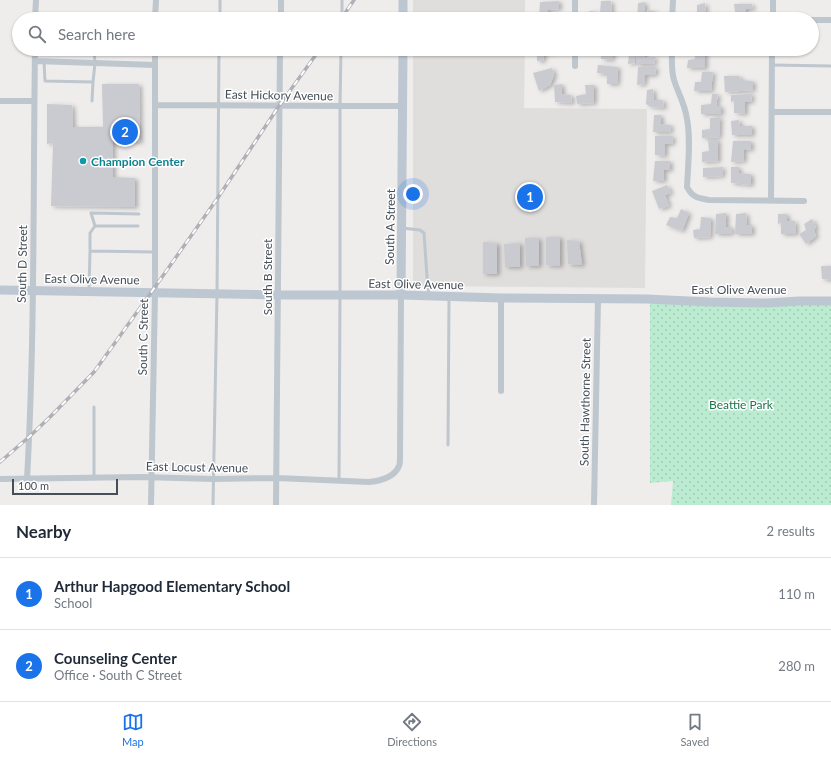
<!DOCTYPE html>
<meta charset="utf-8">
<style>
:root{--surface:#fff;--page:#f6f6f7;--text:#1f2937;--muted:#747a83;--line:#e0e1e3;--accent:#1a73e8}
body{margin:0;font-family:Lato,sans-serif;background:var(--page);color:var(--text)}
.scale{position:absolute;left:12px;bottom:10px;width:106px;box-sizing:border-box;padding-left:4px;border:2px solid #464f58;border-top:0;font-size:11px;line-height:14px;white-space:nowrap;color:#464f58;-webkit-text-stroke:3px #fff;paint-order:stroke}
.you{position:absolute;left:413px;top:194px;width:14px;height:14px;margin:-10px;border:3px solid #fff;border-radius:50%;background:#1a73e8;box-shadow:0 0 0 6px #1a73e833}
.badge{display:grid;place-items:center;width:26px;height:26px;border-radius:50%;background:var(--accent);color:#fff;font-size:13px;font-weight:700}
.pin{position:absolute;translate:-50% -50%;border:2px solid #fff;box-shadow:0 1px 4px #0006}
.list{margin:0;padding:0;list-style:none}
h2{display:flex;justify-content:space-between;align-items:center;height:52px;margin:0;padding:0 16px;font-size:17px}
h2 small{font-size:13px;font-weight:400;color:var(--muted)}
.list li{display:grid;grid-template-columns:26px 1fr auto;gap:12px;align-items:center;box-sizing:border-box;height:72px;padding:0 16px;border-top:1px solid var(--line)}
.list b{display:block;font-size:15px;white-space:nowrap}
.list p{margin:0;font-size:13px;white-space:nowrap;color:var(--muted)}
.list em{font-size:13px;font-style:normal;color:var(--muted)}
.icon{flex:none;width:22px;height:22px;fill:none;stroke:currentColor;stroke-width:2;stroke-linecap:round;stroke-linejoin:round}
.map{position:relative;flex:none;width:831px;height:505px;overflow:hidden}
.search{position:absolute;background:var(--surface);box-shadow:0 1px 3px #0004;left:12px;right:12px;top:12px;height:44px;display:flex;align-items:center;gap:10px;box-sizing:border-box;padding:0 14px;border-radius:22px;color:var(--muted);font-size:15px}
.sheet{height:196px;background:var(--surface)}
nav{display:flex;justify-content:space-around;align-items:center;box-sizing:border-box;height:56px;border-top:1px solid var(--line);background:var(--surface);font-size:11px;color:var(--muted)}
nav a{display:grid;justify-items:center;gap:2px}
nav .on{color:var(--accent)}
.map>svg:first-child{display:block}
.education{fill:#e0dddd}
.park{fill:url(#park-dots)}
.building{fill:#cacbd1;filter:url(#shadow)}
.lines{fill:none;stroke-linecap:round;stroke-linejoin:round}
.lane{stroke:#bec6ce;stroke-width:3}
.street{stroke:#bec6ce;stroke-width:6}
.secondary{stroke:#bdc7d2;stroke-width:9}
.rail-casing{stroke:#afb1b6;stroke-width:3.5}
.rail{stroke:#fff;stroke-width:2;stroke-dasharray:6;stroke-linecap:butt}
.culture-dot{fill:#0f9aa8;stroke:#fff;stroke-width:1.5}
.labels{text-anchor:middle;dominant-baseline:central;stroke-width:3;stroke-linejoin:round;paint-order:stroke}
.street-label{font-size:12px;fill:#464f58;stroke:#fff}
.culture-label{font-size:12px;font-weight:bold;fill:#0d838f;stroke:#fff;text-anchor:start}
.park-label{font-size:12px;fill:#1b754c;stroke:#fff}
</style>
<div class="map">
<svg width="831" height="505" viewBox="0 0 831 505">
<defs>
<pattern id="park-dots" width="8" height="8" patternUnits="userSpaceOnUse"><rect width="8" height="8" fill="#bbebd0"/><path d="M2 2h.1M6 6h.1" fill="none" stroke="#a2cbb5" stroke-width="1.8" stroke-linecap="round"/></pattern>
<filter id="shadow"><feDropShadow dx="3" dy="1.5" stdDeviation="2" flood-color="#0004"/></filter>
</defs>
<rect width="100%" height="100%" fill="#efecec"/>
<!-- education -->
<path class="education" d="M413,0h112v19h-112z
M413,49h112l-1,59 123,1 -2,179 -232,-2z"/>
<!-- park -->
<path class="park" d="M650,303l181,1v201h-160l2,-24 -23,2z"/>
<!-- building -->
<path class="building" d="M559,1v8l-12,1 2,8 -10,1 1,-17z
M601,1h10l1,18h-22l-1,-8 11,1z
M645,2v13h2l1,-5 7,1 1,8h-19l1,-16z
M705,3l1,16h-21v-4l12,1v-11z
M734,4h18l1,5h-7v10h-10z
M537,49h17l1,3 -11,1 -1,8h-6z
M595,49h18l-1,11 -11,-1v-8l-6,-1z
M637,49h8v9l10,-1 -1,7h-18z
M695,49h10v19h-18l1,-8 7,-1z
M629,54h6v9l-7,1z
M598,65l20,2 -1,17h-10v-10l-10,-1z
M638,67h18l-1,8h-10l-1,9 -7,1z
M552,68l2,7 -4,10 -11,6 -6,-18z
M702,72h11l-2,19h-17l1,-9h6z
M724,76h15l2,4 12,1v9l-28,2z
M102,84h37l1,58 -27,-1v36l22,1v29l-84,-1 2,-63 -6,1v-40l25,1 1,22h30z
M562,84v10l9,1 1,8 -17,-1 -1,-17z
M585,85h9v18l-17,1 -1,-8 10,-2z
M653,89l1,11h9l1,8 -13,-1 -5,-3 1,-14z
M712,94h6l-2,12h5v8h-20v-9l10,-1z
M752,94l-1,8h-6v12l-11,-1v-12l-3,1v-7z
M654,115h7v9l10,1 -1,7h-17z
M720,117l-1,20 -17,1v-8l8,-1v-11z
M739,120l1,6h12v9h-20l-1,-14z
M655,136h18l-1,8h-7v12l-10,-1z
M708,140h10v21l-16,1v-10l7,-1z
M733,141h18v9l-7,-1v12l-13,1z
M655,161h15v9h-6v11h-11z
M723,167l-1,9 -19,1v-9z
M731,167h8v6l12,1v11l-20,-2z
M667,185l4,8 -6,2 4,11 -10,3 -7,-18z
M681,209l8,4 -7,18 -16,-6 4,-8 7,1z
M726,213v14h6l-1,7h-16l1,-20z
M746,213l1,12h5v9h-17l1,-20z
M778,214h9v7h8l1,13h-15v-11l-3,1z
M701,217l10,1 -1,19 -16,1 -1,-8 7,-1z
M812,219l4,8 -2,3 2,6 -10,8 -7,-10 7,-4 -2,-6z
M546,237h14v29l-14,-1z
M525,238h14v28h-13z
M567,240l12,1 3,24 -14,-1z
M483,242l14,1v31h-14z
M520,243v24h-15l-1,-23z
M821,266h10v14l-9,-1z"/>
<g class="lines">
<!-- lane -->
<path class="lane" d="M94,14v5
M220,19v-19
M342,19v-19
M44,61l1,20 48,1 2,-19 -1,-14
M772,65l59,1
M92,101l1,-19
M95,226l-4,-13 48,1
M138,226h-43l-5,7v18l65,1
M402,228l18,2 4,3 3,44 2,17
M89,291l1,-40
M94,407v70
M448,445l1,-147
M339,481l1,-186v-189l1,-57
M213,505l4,-211 2,-245"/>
<!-- street -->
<path class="street" d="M35,19l1,-19
M155,19l1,-19
M281,19v-19
M575,19v-19
M672,19l1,-19
M773,19v-19
M812,20h19
M672,49c0,10 -1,21 2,31 4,13 11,24 13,39 4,21 1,46 0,68 6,11 11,11 22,13l95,1
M35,61l120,4
M575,66v-17
M0,101h34
M155,105l185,1h63
M772,112h59
M771,200l1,-151
M501,391v-93
M0,479l142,-2 71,2 64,-1 92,4c10,-1 25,-4 30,-16 1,-2 1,-7 1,-9l1,-162
M27,479c8,-143 6,-287 8,-430
M151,505l4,-213v-243
M276,505l4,-456
M594,505l4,-206"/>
<!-- secondary -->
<path class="secondary" d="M403,0v19
M0,290l278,5h123l100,3 146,1 63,3 57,1 32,-2h32
M401,295l2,-246"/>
<!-- rail casing -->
<g class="rail-casing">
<path id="rail" d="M341,19l13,-19
M0,462l29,-25 21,-20 44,-45 61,-85 62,-88 62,-93 41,-57"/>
</g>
<!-- rail -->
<use href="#rail" class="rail"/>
</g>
<!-- markers -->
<circle class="culture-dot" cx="83" cy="161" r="4"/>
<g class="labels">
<!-- street labels -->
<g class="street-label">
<text transform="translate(279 95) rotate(1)">East Hickory Avenue</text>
<text transform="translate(390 227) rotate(-89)">South A Street</text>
<text transform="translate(22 264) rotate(-89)">South D Street</text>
<text transform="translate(267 277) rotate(-90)">South B Street</text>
<text transform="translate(92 279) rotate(1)">East Olive Avenue</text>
<text transform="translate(416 284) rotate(1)">East Olive Avenue</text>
<text x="739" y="289">East Olive Avenue</text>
<text transform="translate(143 337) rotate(-89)">South C Street</text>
<text transform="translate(585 402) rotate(-89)">South Hawthorne Street</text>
<text transform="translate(197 467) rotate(1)">East Locust Avenue</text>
</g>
<!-- culture labels -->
<g class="culture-label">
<text x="91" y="161">Champion Center</text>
</g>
<!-- park labels -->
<g class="park-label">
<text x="741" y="404">Beattie Park</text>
</g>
</g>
</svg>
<div class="scale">100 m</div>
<div class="you"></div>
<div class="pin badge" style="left:530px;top:197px">1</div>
<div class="pin badge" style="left:125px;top:132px">2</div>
<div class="search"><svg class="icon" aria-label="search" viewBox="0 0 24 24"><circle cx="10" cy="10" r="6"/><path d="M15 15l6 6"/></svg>Search here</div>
</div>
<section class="sheet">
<h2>Nearby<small>2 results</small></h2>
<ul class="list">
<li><span class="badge">1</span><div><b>Arthur Hapgood Elementary School</b><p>School</p></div><em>110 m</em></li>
<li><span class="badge">2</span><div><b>Counseling Center</b><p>Office · South C Street</p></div><em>280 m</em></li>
</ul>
</section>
<nav>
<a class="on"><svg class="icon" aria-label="map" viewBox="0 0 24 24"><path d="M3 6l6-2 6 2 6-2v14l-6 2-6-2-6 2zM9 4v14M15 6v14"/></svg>Map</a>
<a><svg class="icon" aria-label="directions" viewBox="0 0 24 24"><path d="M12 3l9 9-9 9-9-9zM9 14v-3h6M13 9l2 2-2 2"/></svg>Directions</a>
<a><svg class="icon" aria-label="saved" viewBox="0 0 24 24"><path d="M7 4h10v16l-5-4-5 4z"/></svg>Saved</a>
</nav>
